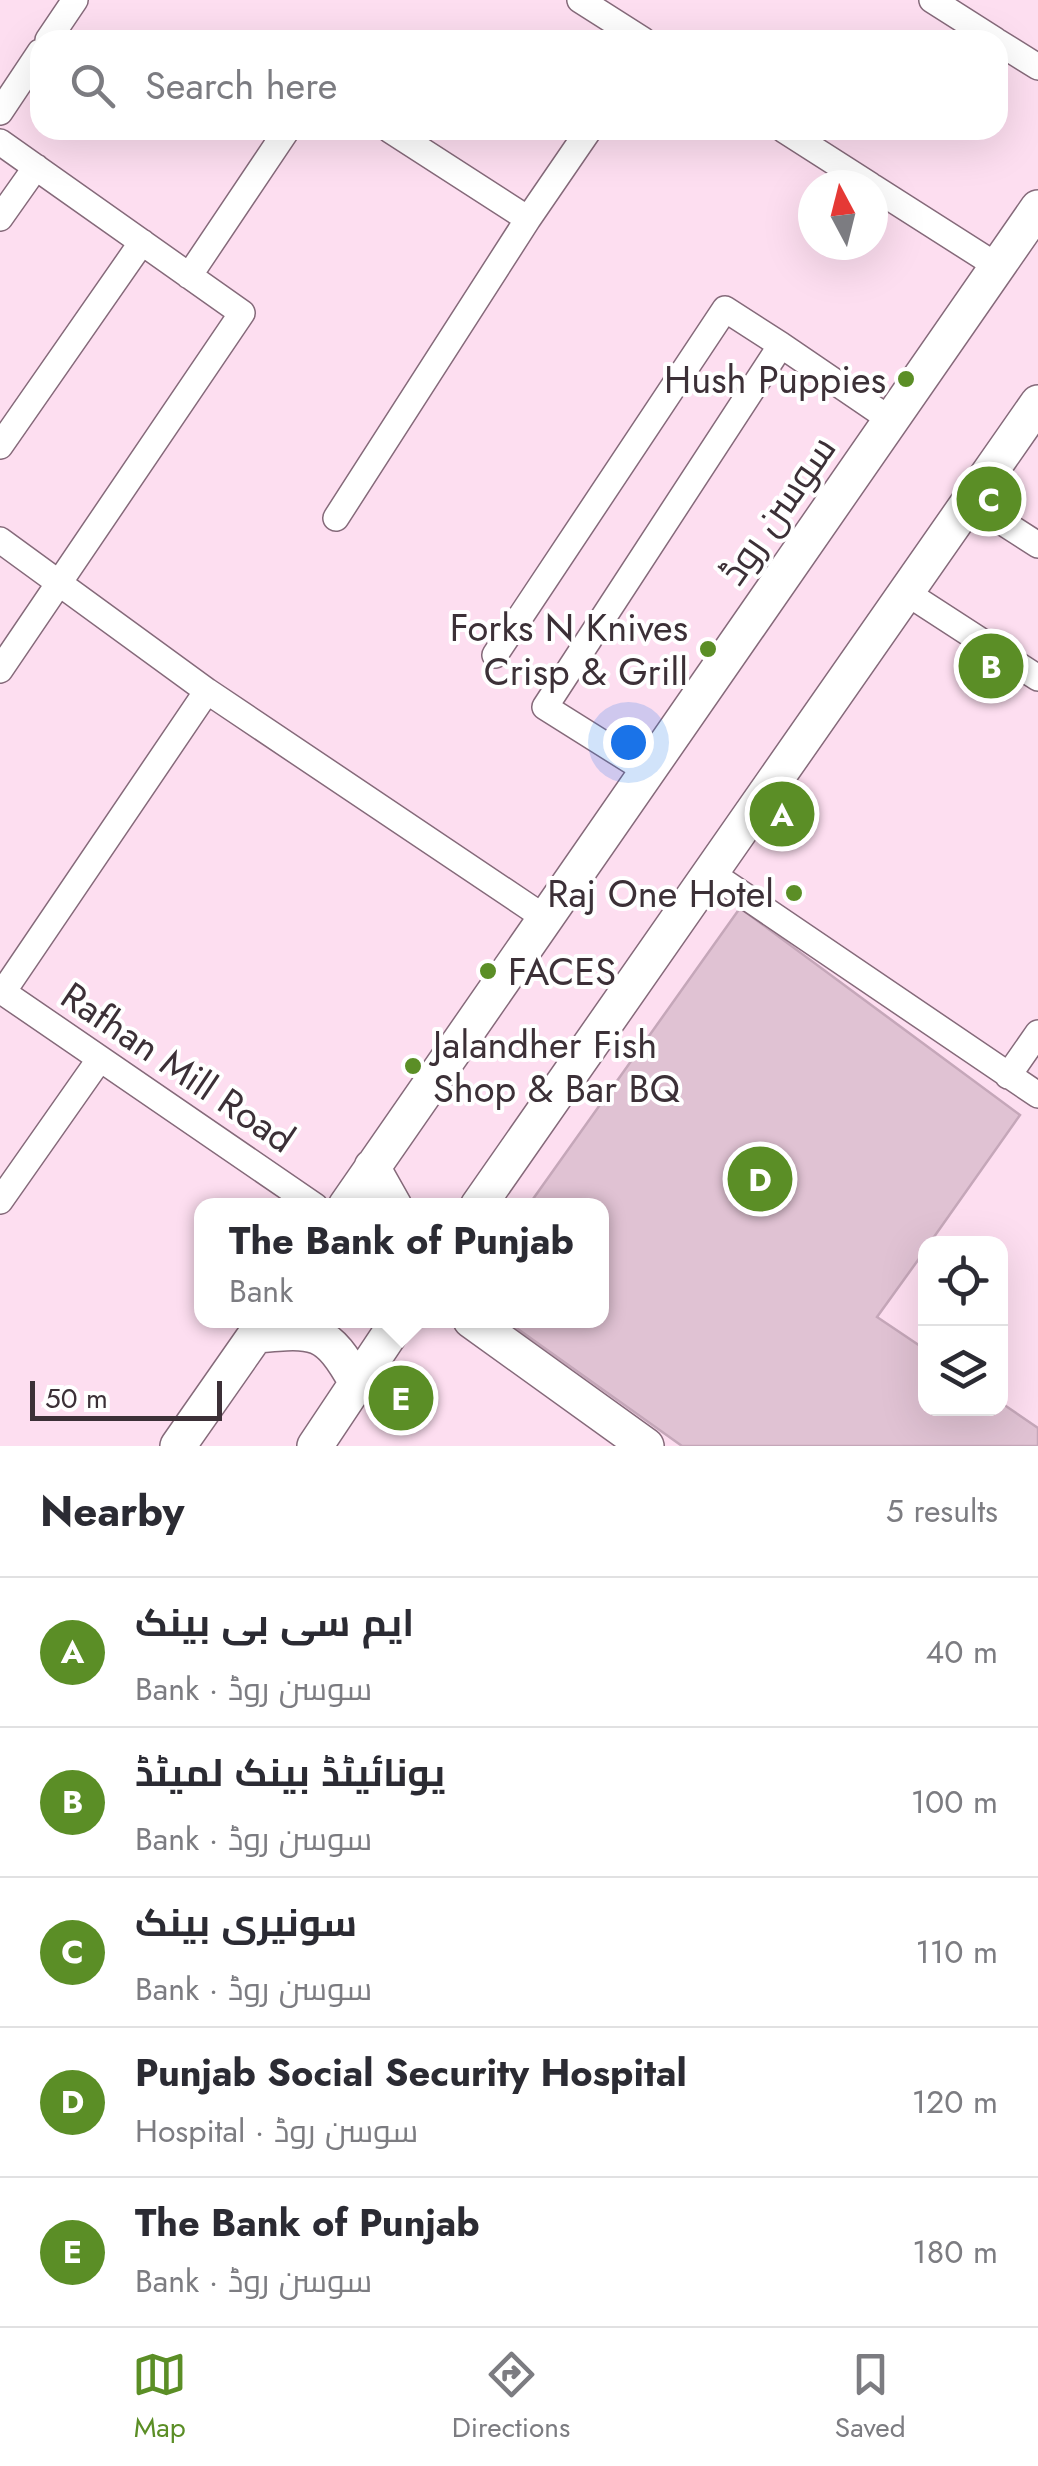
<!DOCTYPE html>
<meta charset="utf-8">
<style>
:root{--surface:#fff;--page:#f2f2f3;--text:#2b2b33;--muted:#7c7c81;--line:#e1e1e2;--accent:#5b8e26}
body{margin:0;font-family:Jost,Cairo,sans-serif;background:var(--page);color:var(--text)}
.controls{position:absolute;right:30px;bottom:30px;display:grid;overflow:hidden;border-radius:20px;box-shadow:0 10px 40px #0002}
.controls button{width:90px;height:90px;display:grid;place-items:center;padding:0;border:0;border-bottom:2px solid var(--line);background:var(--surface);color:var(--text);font:50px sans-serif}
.compass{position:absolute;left:798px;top:170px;width:90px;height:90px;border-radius:50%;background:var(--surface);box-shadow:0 10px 40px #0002;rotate:353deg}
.scale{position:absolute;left:30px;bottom:25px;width:192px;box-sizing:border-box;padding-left:10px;border:5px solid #3c3037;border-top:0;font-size:28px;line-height:35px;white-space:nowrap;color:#3c3037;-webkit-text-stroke:8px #fff;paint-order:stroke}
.you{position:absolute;left:628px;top:742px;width:35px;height:35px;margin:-25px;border:8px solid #fff;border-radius:50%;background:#1a73e8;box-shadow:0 0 0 15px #1a73e833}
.badge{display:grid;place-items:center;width:65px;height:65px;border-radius:50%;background:var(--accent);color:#fff;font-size:32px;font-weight:700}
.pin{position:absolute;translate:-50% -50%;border:5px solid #fff;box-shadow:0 2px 10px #0006}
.popup{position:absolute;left:194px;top:1198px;width:415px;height:130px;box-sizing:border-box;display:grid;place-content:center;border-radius:20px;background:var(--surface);filter:drop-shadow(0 2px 8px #0005);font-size:32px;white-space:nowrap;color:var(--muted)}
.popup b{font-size:38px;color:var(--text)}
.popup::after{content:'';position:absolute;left:50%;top:100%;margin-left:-20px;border:20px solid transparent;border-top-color:var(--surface)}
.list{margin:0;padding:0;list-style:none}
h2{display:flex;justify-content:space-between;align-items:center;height:130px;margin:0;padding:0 40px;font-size:42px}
h2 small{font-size:32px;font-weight:400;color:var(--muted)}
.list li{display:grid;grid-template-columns:65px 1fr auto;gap:30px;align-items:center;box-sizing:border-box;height:150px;padding:0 40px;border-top:2px solid var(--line)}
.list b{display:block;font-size:38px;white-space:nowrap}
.list p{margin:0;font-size:32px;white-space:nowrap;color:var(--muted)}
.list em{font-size:32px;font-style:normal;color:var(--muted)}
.icon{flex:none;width:55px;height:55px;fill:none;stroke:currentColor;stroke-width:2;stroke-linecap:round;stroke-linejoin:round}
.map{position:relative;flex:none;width:1038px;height:1446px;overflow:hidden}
.search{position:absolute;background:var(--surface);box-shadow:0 10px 40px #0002;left:30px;right:30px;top:30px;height:110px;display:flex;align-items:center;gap:25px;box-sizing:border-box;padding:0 35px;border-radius:30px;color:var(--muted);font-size:38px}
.sheet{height:880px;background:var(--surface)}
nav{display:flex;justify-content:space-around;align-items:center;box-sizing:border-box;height:140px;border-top:2px solid var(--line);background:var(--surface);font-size:28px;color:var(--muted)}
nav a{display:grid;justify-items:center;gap:5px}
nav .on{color:var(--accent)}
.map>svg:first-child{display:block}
.building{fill:#e0c2d3;stroke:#c5a7b9;stroke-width:2.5}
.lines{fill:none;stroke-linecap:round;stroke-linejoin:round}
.street-casing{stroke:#856a7a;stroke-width:28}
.secondary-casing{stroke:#856a7a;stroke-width:38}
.street{stroke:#fff;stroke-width:25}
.secondary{stroke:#fff;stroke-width:35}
.poi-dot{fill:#5b8e26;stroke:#fff;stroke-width:4}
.labels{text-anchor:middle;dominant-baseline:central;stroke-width:8;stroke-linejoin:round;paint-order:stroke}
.poi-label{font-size:38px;fill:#3c3037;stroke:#fff;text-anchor:end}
.street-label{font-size:38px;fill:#3c3037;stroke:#fff}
</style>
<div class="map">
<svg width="1038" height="1446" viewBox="0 0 1038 1446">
<rect width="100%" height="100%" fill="#fddef0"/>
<!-- building -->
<path class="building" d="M740,908l280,207 -91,129h-3v5l-49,68 49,33v58h74v-6l38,26v18h-356l-177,-126h96v-114h-73z"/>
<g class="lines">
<!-- street casing -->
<g class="street-casing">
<path id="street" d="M580,0l63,40
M932,0l63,40
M48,40l27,-40
M998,42l40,25
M0,112l40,-60
M784,130l86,55
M0,142l242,171 -242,357
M873,187l124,79
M0,218l36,-51
M528,219l61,-89
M189,276l98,-146
M0,446l142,-204
M971,502l67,43
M336,518l192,-299 -138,-89
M0,540l207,151
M907,593l131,85
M495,655l230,-346 56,36
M647,771l-102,-64 236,-362 110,75
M711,873l327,222
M0,990l315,216
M3,992l204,-301 338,227
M1008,1076l30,-43
M0,1201l99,-141"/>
</g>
<!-- secondary casing -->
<g class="secondary-casing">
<path id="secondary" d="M372,1167l22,39
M346,1206l692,-998
M478,1206l560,-803
M471,1320l175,126
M256,1335c60,-6 71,-6 101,48
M178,1446l88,-126
M315,1446l84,-126"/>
</g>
<!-- street -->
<use href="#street" class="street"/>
<!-- secondary -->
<use href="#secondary" class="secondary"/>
</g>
<!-- markers -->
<g class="poi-dot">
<circle cx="906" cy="379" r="10"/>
<circle cx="708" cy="649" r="10"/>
<circle cx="794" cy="893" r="10"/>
<circle cx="488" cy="971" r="10"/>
<circle cx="413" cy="1066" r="10"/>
</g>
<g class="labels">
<!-- poi labels -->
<g class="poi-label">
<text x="886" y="379">Hush Puppies</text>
<text x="688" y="627">Forks N Knives<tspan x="688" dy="44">Crisp &amp; Grill</tspan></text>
<text x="774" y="893">Raj One Hotel</text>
<text x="508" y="971" text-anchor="start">FACES</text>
<text x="433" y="1044" text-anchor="start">Jalandher Fish<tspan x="433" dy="44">Shop &amp; Bar BQ</tspan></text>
</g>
<!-- street labels -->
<g class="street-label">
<text transform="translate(777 510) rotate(-55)">سوسن روڈ</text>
<text transform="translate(178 1067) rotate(34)">Rafhan Mill Road</text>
</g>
</g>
</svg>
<div class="controls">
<button><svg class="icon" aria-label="locate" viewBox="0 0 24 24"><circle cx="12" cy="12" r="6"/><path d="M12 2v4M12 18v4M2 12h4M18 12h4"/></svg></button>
<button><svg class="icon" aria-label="layers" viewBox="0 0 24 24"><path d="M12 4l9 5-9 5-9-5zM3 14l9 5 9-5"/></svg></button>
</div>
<svg class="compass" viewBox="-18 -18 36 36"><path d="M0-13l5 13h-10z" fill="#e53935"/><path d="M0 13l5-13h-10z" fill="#7c7c81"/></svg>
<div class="scale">50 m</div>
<div class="you"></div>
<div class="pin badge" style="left:782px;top:814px">A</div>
<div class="pin badge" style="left:991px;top:666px">B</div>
<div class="pin badge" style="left:989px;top:499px">C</div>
<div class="pin badge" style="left:760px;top:1179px">D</div>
<div class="pin badge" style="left:401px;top:1398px">E</div>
<div class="popup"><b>The Bank of Punjab</b>Bank</div>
<div class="search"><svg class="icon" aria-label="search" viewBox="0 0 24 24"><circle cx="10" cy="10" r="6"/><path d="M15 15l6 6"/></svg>Search here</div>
</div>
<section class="sheet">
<h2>Nearby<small>5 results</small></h2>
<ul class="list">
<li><span class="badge">A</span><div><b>ایم سی بی بینک</b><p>Bank · سوسن روڈ</p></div><em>40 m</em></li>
<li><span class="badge">B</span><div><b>یونائیٹڈ بینک لمیٹڈ</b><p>Bank · سوسن روڈ</p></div><em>100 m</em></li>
<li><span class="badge">C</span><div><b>سونیری بینک</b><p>Bank · سوسن روڈ</p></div><em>110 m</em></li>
<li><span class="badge">D</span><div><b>Punjab Social Security Hospital</b><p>Hospital · سوسن روڈ</p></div><em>120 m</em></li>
<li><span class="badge">E</span><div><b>The Bank of Punjab</b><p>Bank · سوسن روڈ</p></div><em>180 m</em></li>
</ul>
</section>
<nav>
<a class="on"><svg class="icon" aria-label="map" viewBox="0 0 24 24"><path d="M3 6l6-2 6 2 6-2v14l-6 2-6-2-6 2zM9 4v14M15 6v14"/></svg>Map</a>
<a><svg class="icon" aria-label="directions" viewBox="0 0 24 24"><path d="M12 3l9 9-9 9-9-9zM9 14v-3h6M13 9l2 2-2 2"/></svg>Directions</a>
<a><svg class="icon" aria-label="saved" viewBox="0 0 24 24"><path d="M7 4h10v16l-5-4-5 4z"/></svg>Saved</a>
</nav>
